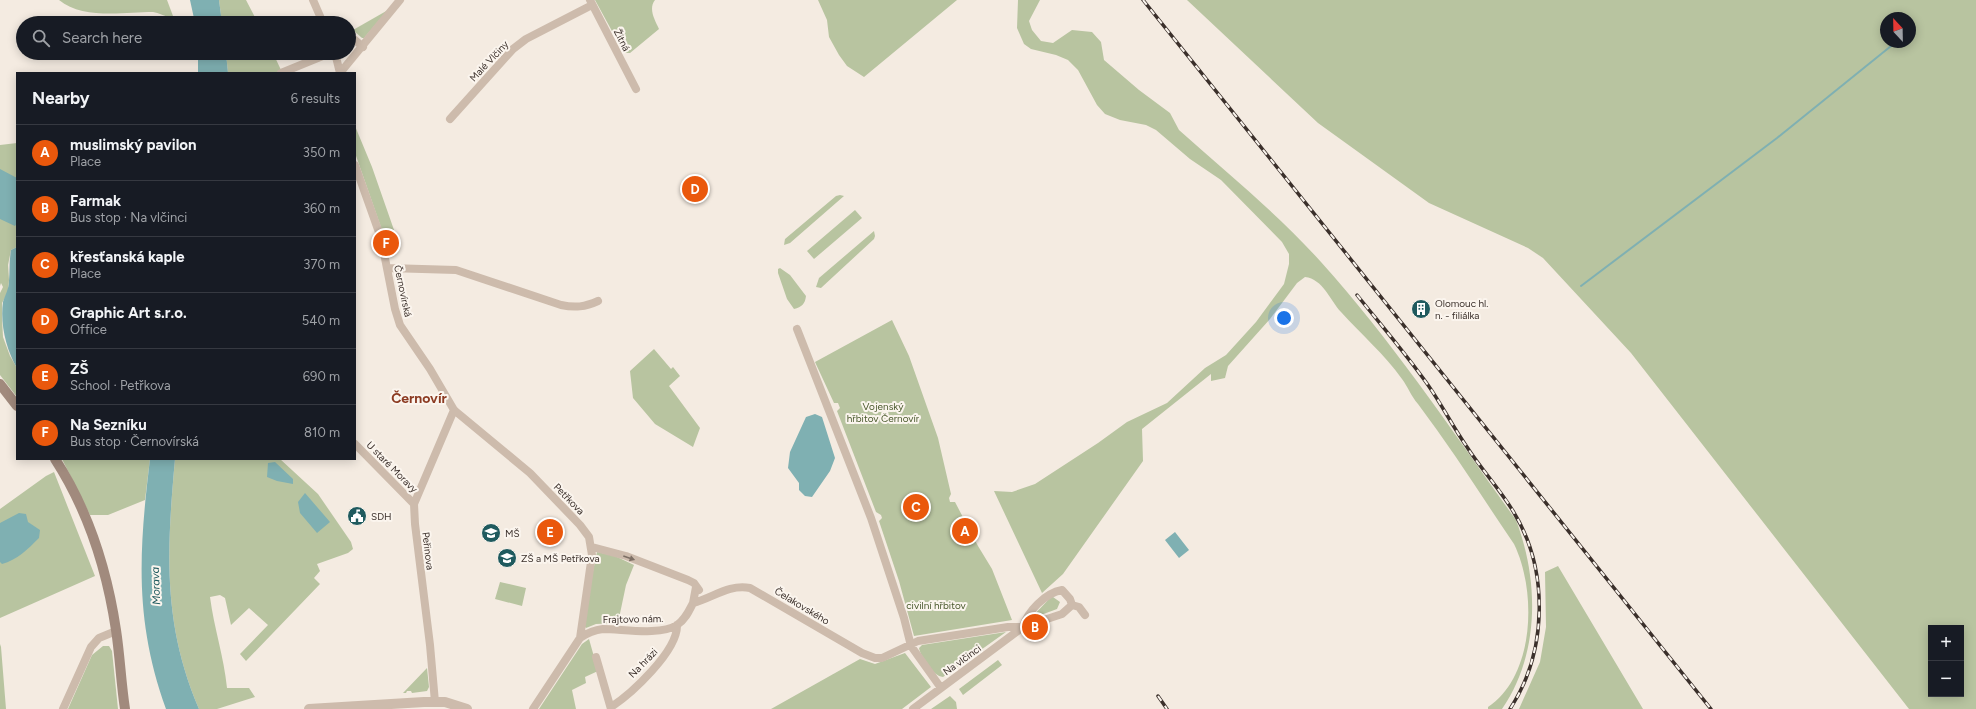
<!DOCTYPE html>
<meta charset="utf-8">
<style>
:root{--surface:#171b24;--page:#242831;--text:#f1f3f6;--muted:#9ea1a6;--line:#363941;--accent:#ea580c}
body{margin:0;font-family:Figtree,sans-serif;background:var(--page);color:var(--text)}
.controls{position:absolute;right:12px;bottom:12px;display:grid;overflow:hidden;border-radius:0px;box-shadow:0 2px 10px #0003}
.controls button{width:36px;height:36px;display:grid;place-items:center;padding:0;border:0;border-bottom:1px solid var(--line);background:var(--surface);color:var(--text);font:20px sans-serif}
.compass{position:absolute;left:1880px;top:12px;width:36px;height:36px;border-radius:50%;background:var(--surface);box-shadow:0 2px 10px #0003;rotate:338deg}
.you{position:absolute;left:1284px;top:318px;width:14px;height:14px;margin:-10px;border:3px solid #fff;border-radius:50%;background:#1a73e8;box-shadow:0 0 0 6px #1a73e833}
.badge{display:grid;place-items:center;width:26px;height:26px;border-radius:50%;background:var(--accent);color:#fff;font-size:13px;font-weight:700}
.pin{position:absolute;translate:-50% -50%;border:2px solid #fff;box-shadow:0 1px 4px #0006}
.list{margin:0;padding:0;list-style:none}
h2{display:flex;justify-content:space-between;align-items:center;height:52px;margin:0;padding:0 16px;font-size:17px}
h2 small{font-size:13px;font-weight:400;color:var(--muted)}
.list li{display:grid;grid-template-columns:26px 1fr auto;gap:12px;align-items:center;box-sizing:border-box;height:56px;padding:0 16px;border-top:1px solid var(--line)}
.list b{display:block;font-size:15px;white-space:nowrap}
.list p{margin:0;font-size:13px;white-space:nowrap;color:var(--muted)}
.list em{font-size:13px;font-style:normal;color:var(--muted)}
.icon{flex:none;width:22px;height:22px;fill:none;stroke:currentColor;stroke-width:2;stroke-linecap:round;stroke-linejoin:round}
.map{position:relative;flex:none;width:1976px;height:709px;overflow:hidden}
.search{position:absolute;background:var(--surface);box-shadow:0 2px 10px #0003;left:16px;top:16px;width:340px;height:44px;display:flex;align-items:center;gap:10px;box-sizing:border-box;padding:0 14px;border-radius:22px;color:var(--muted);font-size:15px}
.panel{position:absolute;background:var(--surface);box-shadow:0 2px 10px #0003;left:16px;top:72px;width:340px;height:388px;border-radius:0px}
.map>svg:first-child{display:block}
.green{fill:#b8c4a0;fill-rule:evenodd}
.water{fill:#7fb0b2}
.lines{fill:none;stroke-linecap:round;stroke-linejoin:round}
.stream{stroke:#7fb0b2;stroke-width:2}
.minor{stroke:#cdbbac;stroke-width:8}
.tertiary{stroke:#cdbbac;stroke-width:10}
.secondary{stroke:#a18a7d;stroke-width:10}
.rail-casing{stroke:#3b302b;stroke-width:3.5}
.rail{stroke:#fbf5ee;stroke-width:2;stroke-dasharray:6;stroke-linecap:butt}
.oneway{fill:#7d6f65}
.labels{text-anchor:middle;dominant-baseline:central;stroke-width:4;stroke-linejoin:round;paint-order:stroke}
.street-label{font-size:10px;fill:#3b302b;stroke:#fbf5ee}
.poi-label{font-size:10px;fill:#3b302b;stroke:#fbf5ee;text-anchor:start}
.park-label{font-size:10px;fill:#4a5a2e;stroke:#fbf5ee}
.water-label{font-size:11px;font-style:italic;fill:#1f5a5e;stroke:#fbf5ee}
.district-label{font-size:14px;font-weight:bold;fill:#8c3b22;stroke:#fbf5ee}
</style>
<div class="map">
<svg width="1976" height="709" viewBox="0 0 1976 709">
<rect width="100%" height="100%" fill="#f4ebe1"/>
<!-- green -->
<path class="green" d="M59,0h108l6,16c-7,2 -13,-3 -20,-4 -28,0 -70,8 -94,-12z
M219,0h27l12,23h-36z
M595,0h60c-7,9 0,20 4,29l-29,24h-6z
M818,0h139l-93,77 -17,-11 -8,-11 -10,-18 -2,-17z
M1018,0h22l-11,21 3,9 9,11 12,2 19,-13 20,2 9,10 3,18 35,30 31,23 9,17c48,43 99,84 142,132 72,80 132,170 195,258 23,60 24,134 -14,189h-14v-2c47,-31 49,-116 26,-163 -32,-47 -62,-95 -96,-140 -7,-8 -10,-17 -16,-25 -18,-25 -41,-45 -61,-67 -11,-12 -18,-33 -36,-35l-8,6 -27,36 -42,47 -3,12 -14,3v-7l-69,55 1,32 -80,113 -21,19 -48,-102 18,1 23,-8 63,-41 29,-21 40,-19 38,-35 21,-13 30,-33 28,-38 5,-20v-10l-7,-12 -61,-62 -31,-21 -34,-29 -10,-5 -26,-5 -15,-6 -8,-9 -19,-35 -10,-10 -12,-5 -25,-6 -7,-5 -7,-16z
M1187,0h789v709h-67l-278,-356 -88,-95 -15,-10 -99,-45 -111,-80zM1886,18h24v24h-24zM1931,628h30v66h-30z
M388,10l-24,28h-2l-9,-8z
M226,53h47l8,17 -5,3h-48z
M355,126l17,41 22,63 -11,3 -28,-80z
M17,143v104l-6,3 -3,15 1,15 -1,12 -6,11v16l1,18 7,19 7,12v29l-17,-22v-82l3,-6 -2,-4 -1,3v-141z
M840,195l4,1 -54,47 -6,2 1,-6 51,-43z
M855,210l7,8 -48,41 -7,-8z
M874,231l1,5 -1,3 -53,49 -5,-1 3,-9z
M780,268l10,7 16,21c-1,8 -4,11 -12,13l-7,-10 -9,-26v-4z
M892,320l17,36 29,82 13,56 -2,4 1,4h5l23,44 14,23 20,51 -98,16 -15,-55 -20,-60 3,-3 -1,-3 -5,-3 -39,-101 3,-3 -2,-5h-4l-19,-41z
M654,349l17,20 2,-2 7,9 -11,10 31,42 -7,19 -38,-23 -22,-26 -3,-27z
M62,459h88l-5,41 -37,15h-18z
M175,459h105l38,35 33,48 2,7 -5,4 -31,11 3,7 -6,7 6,6 -74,77 -6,-7 28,-29 -19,-17 -18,17 -6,-27 -5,-3 -10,2c4,31 14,60 17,91h22l6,9 -38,12h-18c-37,-86 -32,-160 -24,-250z
M54,472l41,104 -95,42v-109l46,-33z
M597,552l18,4 19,9 -8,20 -8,38 -22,1 -10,4 -4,-4z
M1558,566l85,143h-124l21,-47 6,-35 -1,-55z
M500,582l26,6 -4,18 -27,-7z
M1051,597h2l7,5 -3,7 -27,10z
M1006,632l-63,45c-10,-1 -22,-19 -24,-29l3,-3z
M589,639l9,32 -13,6 1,6 -14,7 4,19h-37l43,-65z
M0,644l1,3 5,62h-6z
M103,646h6l3,5 6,58h-50l24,-54z
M905,653l26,34 -29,22h-131l89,-50 15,5z
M998,660l4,5 -39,30 -4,-6z
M427,668l2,19 -2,4 -15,2 -1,-2h-4l-1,2h-3z
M950,696l6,6 1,7h-26z"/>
<!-- water -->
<path class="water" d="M190,0h29l3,23h-27z
M198,53h28l2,20h-30z
M0,169l17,9v45l-2,3 -15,-7z
M17,247v121c-11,-19 -17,-44 -14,-66 2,-7 6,-13 6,-21 1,-10 0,-20 2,-31z
M815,414l7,3 13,41 -5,13 -18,26 -7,-1 -6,-6v-7l-11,-15 2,-16 16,-35z
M150,459h25c-8,90 -13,164 24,250h-33c-32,-89 -27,-158 -16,-250z
M275,462l18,17v5l-16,-3 -10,-4 1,-14z
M305,493l25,29 -13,11 -17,-20 -2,-11z
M19,513l7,1 2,8 12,8 -1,8c-11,11 -22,22 -37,26l-2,-2v-39z
M1175,532l14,18 -10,8 -14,-18z"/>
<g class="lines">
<!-- stream -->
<path class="stream" d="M1581,286l196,-148 119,-96"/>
<!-- minor -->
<path class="minor" d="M313,0l10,23
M590,0l46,89
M349,39l6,1 8,7
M335,53l5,20
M281,73l49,-20
M340,73l60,-73
M450,119l63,-70 13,-10 66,-34
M355,165l26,73 14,71 5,16 30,44 24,41 76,63 50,52 9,12 3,18 -12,83
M388,268l68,2 105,35c14,3 24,2 37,-4
M797,329l74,189 33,100 7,28 30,42
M355,444l59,60
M592,547l34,9 62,24 6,3 5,7
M696,587l-3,16c20,-5 35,-19 57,-15l112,65 13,5h7l36,-17 90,-14h15
M1072,605l7,2 6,8
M596,657l15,52
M435,702l-5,-57 -15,-121 -1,-20 40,-94
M611,707c20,-13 67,-56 66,-82
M63,709l28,-62 8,-9 17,-7
M533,709l47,-71c7,-5 14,-8 23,-9 20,0 57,7 74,-4 8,-5 12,-14 16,-22
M913,709l110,-82 39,-13 10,-9 -2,-6 -8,-9c-17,3 -35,22 -39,37"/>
<!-- tertiary -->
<path class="tertiary" d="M309,709l115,-7h21l22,7"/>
<!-- secondary -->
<path class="secondary" d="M0,384l17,22
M55,459c33,51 52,111 61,171 4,26 5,53 9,79"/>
<!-- rail casing -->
<g class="rail-casing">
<path id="rail" d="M1143,0l568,709
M1357,295c24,30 49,59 71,90 14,20 25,42 39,62 14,22 32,41 46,64 36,58 35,140 -3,198
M1158,696l9,13"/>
</g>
<!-- rail -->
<use href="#rail" class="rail"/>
</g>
<!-- one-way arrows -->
<defs><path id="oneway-solid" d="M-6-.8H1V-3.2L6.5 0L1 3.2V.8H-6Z"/></defs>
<use class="oneway" href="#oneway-solid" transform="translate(629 558) rotate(19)"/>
<!-- icons -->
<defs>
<g id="building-disc" transform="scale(1)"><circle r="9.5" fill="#1f5a5e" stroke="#fbf5ee"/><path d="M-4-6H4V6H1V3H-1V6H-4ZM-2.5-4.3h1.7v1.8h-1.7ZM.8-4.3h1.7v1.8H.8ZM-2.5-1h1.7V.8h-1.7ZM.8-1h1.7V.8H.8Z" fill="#fff"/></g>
<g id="civic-disc" transform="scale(1)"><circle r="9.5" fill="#1f5a5e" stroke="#fbf5ee"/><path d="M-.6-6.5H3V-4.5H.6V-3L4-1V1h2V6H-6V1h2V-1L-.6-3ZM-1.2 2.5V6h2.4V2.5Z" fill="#fff"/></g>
<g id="school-disc" transform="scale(1)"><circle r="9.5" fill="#1f5a5e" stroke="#fbf5ee"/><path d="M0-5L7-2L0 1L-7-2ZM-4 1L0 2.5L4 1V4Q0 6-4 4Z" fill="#fff"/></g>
</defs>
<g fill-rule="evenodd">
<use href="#building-disc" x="1421" y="309"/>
<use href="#civic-disc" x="357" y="516"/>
<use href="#school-disc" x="491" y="533"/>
<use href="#school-disc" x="507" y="558"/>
</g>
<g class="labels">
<!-- street labels -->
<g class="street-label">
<text transform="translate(622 40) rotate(63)">Žitná</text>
<text transform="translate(489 61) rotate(-47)">Malé Vlčiny</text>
<text transform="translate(403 291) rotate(78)">Černovírská</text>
<text transform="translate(392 467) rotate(45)">U staré Moravy</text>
<text transform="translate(569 499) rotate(46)">Petřkova</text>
<text transform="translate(428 551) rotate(83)">Peřinova</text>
<text transform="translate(802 606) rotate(31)">Čelakovského</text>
<text transform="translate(633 619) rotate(-1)">Frajtovo nám.</text>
<text transform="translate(962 660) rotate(-36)">Na vlčinci</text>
<text transform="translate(643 663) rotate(-46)">Na hrázi</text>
</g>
<!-- poi labels -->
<g class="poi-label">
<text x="1435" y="303">Olomouc hl.<tspan x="1435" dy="12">n. - filiálka</tspan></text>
<text x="371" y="516">SDH</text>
<text x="505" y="533">MŠ</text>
<text x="521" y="558">ZŠ a MŠ Petřkova</text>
</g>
<!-- park labels -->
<g class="park-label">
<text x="883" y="406">Vojenský<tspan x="883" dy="12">hřbitov Černovír</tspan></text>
<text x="936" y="605">civilní hřbitov</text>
</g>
<!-- water labels -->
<g class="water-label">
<text transform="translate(156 586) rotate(-92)">Morava</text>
</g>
<!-- district labels -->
<g class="district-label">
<text x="419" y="398">Černovír</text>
</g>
</g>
</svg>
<div class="controls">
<button>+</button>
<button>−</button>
</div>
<svg class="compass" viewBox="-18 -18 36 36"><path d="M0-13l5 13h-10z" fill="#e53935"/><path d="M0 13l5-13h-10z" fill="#9ea1a6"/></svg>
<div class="you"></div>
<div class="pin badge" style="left:965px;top:531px">A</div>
<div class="pin badge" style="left:1035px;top:627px">B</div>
<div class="pin badge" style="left:916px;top:507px">C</div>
<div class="pin badge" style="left:695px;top:189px">D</div>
<div class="pin badge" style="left:550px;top:532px">E</div>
<div class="pin badge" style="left:386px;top:243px">F</div>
<div class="search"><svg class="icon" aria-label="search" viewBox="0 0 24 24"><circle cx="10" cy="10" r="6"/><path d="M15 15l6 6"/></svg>Search here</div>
<section class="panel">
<h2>Nearby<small>6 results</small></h2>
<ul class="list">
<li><span class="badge">A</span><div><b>muslimský pavilon</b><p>Place</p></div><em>350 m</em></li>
<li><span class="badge">B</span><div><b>Farmak</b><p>Bus stop · Na vlčinci</p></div><em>360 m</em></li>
<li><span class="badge">C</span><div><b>křesťanská kaple</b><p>Place</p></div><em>370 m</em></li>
<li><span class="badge">D</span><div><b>Graphic Art s.r.o.</b><p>Office</p></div><em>540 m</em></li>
<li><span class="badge">E</span><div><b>ZŠ</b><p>School · Petřkova</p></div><em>690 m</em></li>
<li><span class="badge">F</span><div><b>Na Sezníku</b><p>Bus stop · Černovírská</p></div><em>810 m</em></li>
</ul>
</section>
</div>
